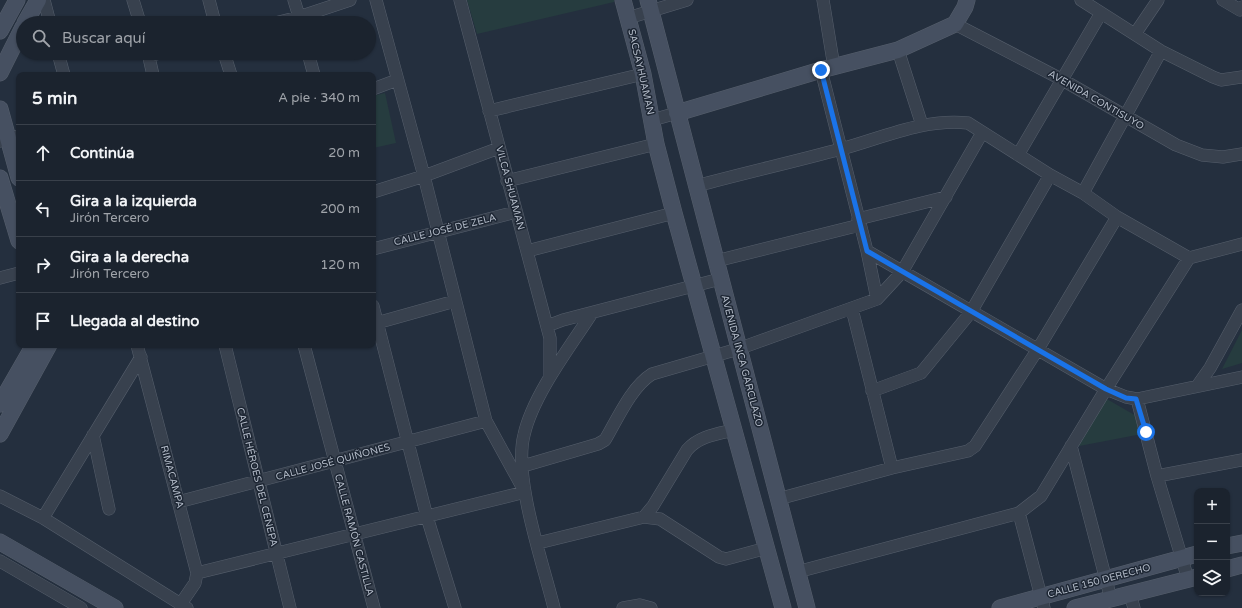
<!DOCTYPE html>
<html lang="es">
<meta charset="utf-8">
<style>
:root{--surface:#1b232e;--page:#282f3a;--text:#f1f3f6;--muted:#a0a4aa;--line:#39404a}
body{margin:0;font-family:"Varela Round",sans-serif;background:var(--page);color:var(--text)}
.controls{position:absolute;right:12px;bottom:12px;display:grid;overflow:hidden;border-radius:8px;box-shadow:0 1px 3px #0004}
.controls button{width:36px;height:36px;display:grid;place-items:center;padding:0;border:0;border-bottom:1px solid var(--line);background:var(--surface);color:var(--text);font:20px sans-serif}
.stop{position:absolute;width:12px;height:12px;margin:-9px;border:3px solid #1a73e8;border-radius:50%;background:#fff}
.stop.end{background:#1a73e8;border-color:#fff;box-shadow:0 1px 4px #0008}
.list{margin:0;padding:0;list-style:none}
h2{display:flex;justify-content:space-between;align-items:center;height:52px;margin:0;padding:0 16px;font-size:17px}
h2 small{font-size:13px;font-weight:400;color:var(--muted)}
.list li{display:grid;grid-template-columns:26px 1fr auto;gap:12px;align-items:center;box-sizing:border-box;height:56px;padding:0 16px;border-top:1px solid var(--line)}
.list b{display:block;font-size:15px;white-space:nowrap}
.list p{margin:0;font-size:13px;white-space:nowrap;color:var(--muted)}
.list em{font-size:13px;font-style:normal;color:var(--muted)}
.icon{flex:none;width:22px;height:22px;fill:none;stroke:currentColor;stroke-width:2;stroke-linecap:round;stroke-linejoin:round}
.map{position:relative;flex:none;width:1242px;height:608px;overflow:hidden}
.search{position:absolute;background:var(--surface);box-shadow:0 1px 3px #0004;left:16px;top:16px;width:360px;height:44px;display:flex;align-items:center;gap:10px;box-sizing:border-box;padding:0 14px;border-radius:22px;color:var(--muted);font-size:15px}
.panel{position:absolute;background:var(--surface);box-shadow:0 1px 3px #0004;left:16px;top:72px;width:360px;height:276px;border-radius:8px}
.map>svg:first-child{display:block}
.green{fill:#263c3f}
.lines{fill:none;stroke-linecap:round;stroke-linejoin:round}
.street-casing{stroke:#565f6c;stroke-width:13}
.secondary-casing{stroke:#565f6c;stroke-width:17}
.street{stroke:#38414e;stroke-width:12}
.secondary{stroke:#465061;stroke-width:16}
.route{stroke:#1a73e8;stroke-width:5}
.labels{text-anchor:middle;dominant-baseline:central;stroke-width:3;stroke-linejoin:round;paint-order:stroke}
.street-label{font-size:10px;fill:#b4bcc9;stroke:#1d2633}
</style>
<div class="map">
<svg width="1242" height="608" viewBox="0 0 1242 608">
<rect width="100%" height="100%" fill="#242f3e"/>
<!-- green -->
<path class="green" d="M467,0h147v2l-137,32z
M385,93l11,50 -23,5v-52z
M1242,330v33l-20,6z
M1105,398l33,19 4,17 -68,13z"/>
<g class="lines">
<!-- street casing -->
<g class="street-casing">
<path id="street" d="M44,0l6,23
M133,0l7,23
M209,0l6,23
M294,0l7,23
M460,0l90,338v39
M823,0l11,67
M1081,0l80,51 52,26 8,3 21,-3
M1223,0l17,10 2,-3
M628,18l59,-18
M275,23l24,-6 51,-17
M955,24l106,55 115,66 26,10 21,2 19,-3
M1135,34l23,-34
M898,50l24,75
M58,53l6,22
M148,53l5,22
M224,53l7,22
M308,53l6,22
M149,56l11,-3
M821,70l46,181 239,138 20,8 11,2 105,-22
M373,89l24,-9
M489,111l154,-37
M652,120l25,-7
M0,141l19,-5
M1018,155l83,-142
M507,181l149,-37
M696,186c48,-13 97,-24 145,-37 41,-11 83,-31 127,-26l82,52 33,18 34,24 72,41 53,-14
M373,192l51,-16 75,-28
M1083,193l78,-142
M858,219l88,-22
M373,249l143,-37
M527,251l147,-38
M867,251l10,48
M716,261l144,-36
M0,278l19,-5
M373,306l54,211 28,91
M852,309l40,159
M373,324l82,-23
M547,326l16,-6 157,-41
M137,345l60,228 -2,10 -15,22
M225,345l65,263
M304,345l70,263
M1198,385l12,-17 32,-58
M872,391l49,-18 50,-61 79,-137
M1137,399l20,77 31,103
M93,435l16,74
M1071,446l40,153
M523,466l75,-22 7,-4c12,-20 26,-53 47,-66l86,-25 139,-50 25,-27 80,-139
M1157,476l85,-16
M0,496l43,22 144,90
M778,499l114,-31 76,-17 7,-5 63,-97 79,-132
M178,502l308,-81
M1019,513l25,95
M644,517l16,2 59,38 7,2 41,-11
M43,518l98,-161
M538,543l106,-26 9,-11 34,-56c12,-14 30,-16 47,-20
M0,561l81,47
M797,572l222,-59 22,-17 65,-107 83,-131
M197,573l328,-81 -39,-71 -62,-245 -48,-176
M1130,594l4,14
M554,608c-11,-45 -41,-130 -30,-173 9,-40 46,-88 68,-122
M623,608l17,-3 11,3"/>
</g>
<!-- secondary casing -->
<g class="secondary-casing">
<path id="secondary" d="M623,0l20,74 13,70 18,69 109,395
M648,0l159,608
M25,23l13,-23
M0,31l17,-31
M0,73l23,-46
M0,109l19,69
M677,113l144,-43 77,-20 57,-26 10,-17 2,-7
M0,178l19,63
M0,404l34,-59
M0,434l49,-89
M0,542l115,66
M1227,546l15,-3
M1227,569l15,-4
M1000,608l197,-54
M1075,608l122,-31"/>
</g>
<!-- street -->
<use href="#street" class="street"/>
<!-- secondary -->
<use href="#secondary" class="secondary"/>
</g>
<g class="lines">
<!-- route -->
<path class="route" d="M821,70l46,181 239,138 20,9 10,1 10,33"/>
</g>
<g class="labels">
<!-- street labels -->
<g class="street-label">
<text transform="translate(641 72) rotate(77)">SACSAYHUAMAN</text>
<text transform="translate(1096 100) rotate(30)">AVENIDA CONTISUYO</text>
<text transform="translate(510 188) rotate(75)">VILCA SHUAMAN</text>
<text transform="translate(445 230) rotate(-14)">CALLE JOSÉ DE ZELA</text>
<text transform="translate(742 361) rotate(75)">AVENIDA INCA GARCILAZO</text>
<text transform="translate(333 462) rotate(-15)">CALLE JOSÉ QUIÑONES</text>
<text transform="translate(172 477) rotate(75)">RIMACAMPA</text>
<text transform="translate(257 477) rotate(76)">CALLE HÉROES DEL CENEPA</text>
<text transform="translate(354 535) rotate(75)">CALLE RAMÓN CASTILLA</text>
<text transform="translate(1099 581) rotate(-15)">CALLE 150 DERECHO</text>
</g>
</g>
</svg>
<div class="controls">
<button>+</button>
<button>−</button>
<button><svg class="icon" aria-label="layers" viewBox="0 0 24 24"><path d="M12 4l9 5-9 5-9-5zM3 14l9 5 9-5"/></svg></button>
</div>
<div class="stop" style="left:1146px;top:432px"></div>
<div class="stop end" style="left:821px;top:70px"></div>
<div class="search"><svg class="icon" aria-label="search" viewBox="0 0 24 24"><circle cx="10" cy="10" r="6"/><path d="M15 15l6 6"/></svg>Buscar aquí</div>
<section class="panel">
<h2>5 min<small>A pie · 340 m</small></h2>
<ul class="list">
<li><svg class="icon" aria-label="ahead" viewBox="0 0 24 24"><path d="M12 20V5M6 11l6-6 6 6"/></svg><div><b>Continúa</b></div><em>20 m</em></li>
<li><svg class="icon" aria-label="left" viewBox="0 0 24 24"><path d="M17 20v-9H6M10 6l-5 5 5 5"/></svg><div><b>Gira a la izquierda</b><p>Jirón Tercero</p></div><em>200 m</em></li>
<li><svg class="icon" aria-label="right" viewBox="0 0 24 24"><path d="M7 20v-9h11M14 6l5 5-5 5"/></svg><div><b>Gira a la derecha</b><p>Jirón Tercero</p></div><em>120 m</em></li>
<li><svg class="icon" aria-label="arrive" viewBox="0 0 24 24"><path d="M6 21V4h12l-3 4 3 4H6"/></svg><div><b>Llegada al destino</b></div></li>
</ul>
</section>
</div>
